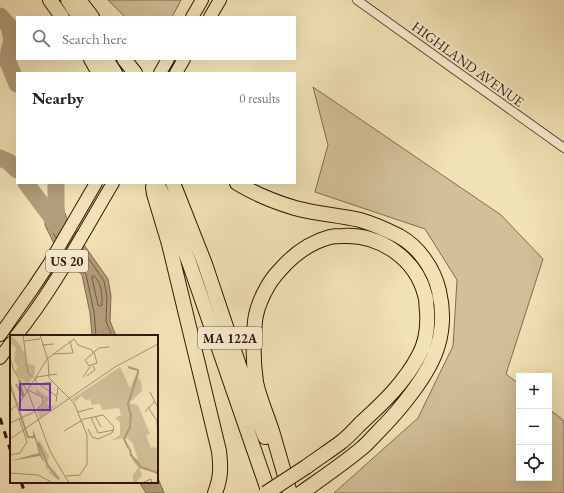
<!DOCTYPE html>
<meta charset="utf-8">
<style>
:root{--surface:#fff;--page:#f6f6f6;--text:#222;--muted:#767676;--line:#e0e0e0}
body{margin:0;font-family:"EB Garamond",serif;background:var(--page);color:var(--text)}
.controls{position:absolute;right:12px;bottom:12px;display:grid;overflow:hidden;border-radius:0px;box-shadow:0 4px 16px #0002}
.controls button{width:36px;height:36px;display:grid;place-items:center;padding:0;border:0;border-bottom:1px solid var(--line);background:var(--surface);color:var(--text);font:20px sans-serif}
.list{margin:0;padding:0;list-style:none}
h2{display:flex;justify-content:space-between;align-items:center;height:52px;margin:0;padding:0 16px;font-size:17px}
h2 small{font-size:13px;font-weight:400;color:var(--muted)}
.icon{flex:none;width:22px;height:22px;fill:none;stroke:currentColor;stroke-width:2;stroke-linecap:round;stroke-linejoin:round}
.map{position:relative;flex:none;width:564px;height:493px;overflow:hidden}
.search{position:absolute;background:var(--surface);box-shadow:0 4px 16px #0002;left:16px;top:16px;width:280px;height:44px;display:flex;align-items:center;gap:10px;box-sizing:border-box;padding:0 14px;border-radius:0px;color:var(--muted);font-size:15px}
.panel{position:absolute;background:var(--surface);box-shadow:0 4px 16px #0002;left:16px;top:72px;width:280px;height:112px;border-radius:0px}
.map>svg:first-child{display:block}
.green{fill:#d2c099;stroke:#846b51}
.water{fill:#b29d7b;stroke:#80674d}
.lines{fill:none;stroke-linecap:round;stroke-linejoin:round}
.shore{stroke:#745a42;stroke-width:1}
.river{stroke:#b29d7b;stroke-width:17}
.street-casing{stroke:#644934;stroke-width:10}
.primary-casing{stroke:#351609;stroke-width:14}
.highway-casing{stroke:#351609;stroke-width:16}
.street{stroke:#f7edd0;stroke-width:8}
.primary{stroke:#f2e3b6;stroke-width:12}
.highway{stroke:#f2e3b6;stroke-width:14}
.rail{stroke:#351609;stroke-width:3;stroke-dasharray:7 7;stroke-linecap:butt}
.highway-bridge-casing{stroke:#351609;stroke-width:16;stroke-linecap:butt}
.highway-bridge{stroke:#f2e3b6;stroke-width:14}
.labels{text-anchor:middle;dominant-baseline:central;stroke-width:4;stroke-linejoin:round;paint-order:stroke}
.shield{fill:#f7edd0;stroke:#6f5645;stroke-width:1}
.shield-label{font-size:13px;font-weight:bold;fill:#351609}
.street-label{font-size:14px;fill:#351609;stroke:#f7edd0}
.inset-river{fill:none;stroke:#b29d7b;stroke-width:2}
.inset-road{fill:none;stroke:#a69171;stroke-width:1}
.view{fill:#7b2cbf;fill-opacity:0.15;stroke:#7b2cbf;stroke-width:2}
.inset-edge{fill:none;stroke:#351609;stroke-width:2}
</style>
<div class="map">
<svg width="564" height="493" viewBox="0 0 564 493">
<rect width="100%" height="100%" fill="#f2e3b6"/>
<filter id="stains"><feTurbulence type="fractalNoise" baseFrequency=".005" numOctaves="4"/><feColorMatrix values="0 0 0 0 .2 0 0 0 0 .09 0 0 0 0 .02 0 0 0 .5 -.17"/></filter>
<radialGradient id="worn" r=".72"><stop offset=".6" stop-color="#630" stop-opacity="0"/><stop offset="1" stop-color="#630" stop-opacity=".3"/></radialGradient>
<!-- green -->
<path class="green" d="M108,0h73l-9,17h-47z
M313,87l188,128 42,44 -37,115 13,10v94h30v-69l15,12v72h-230l84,-75 35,-72 4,-66 -32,-51 -110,-37 13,-47z"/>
<!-- water -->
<path class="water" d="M59,196l9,26 40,57 3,17 -1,25 6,15h-24l-2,-23 -8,-38 -25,-25 -12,-25 1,-15 5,-12z
M157,476l7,17h-18l-7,-11h18z"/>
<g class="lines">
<!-- shore -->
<path class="shore" d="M56,238c-7,-13 -11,-22 -1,-36l2,1 7,21
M82,249l22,32 3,16 -1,24 6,15
M75,262l11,12 8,38 2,24
M94,276c8,7 8,18 8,29l-2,1 -2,-1 -6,-27v-1z"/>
<!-- river -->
<path class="river" d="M0,16l9,10 3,14 -3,11 -1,11 9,22
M0,158l9,4 8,8
M26,183l32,43
M56,183v24l1,12"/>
<!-- street casing -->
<g class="street-casing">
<path id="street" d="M357,0l207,148"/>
</g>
<!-- primary casing -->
<g class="primary-casing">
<path id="primary" d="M192,17l10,-17
M210,17l10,-17
M160,73l8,-14
M176,73l8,-14
M0,335l33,-47 16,-24 47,-81
M16,336c38,-47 66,-101 97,-153
M0,358l11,-15"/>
</g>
<!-- highway casing -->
<g class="highway-casing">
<path id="highway" d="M50,0l12,17
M68,0l11,17
M79,0l13,17
M91,59l8,14
M106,59l9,14
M124,59l11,14
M157,183l11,23 22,59 79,228
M173,183l32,81 48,143 12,30
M237,183c18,11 38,19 58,25 21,6 44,7 65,12 14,4 27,10 39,16 20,11 35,33 40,55 4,17 4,37 -1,54 -8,29 -39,66 -61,88 -5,5 -10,11 -15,15 -19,16 -40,30 -61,45
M153,187l1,7 15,50 50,207c2,17 2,26 -4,42
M290,493c-6,-21 -12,-41 -18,-62 -5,-16 -13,-33 -16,-49 -3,-20 -3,-41 -1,-61 2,-17 13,-39 25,-51 13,-15 31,-28 50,-33 4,-1 9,-1 13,-1 37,-2 73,23 82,59 2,5 1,11 2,16 1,14 -1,31 -8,44 -14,27 -36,48 -58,68 -7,7 -13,14 -21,20 -11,8 -23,16 -34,24"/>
</g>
<!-- street -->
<use href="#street" class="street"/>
<!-- primary -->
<use href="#primary" class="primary"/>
<!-- highway -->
<use href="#highway" class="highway"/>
<!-- rail -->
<path class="rail" d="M0,418l11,34
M21,482l4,11"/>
<!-- highway-bridge casing -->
<g class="highway-bridge-casing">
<path id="highway-bridge" d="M266,493l40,-26"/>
</g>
<!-- highway-bridge -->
<use href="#highway-bridge" class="highway-bridge"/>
</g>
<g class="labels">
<!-- shield labels -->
<g class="shield">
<rect x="46" y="250" width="42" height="22" rx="3"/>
<rect x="198" y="327" width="64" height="22" rx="3"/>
</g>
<g class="shield-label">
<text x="67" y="261">US 20</text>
<text x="230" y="338">MA 122A</text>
</g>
<!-- street labels -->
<g class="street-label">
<text transform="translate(468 64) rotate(36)">HIGHLAND AVENUE</text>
</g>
</g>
<!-- overview -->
<g transform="translate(10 335)">
<rect width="148" height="148" fill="#f2e3b6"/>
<path d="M2,1l9,10 1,5h3l1,13 9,1v8l-7,13 -13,-14 3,-5 -4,-6 2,-13 -5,-5zM110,32l10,21 9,-20 -2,9 4,4 1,10 -13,12 9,2 12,29 -4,1 5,13 5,-1 2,5v26l-2,-5 -16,-4 2,6 -6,8h-3v-8l5,-7 -7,-10 7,1 -6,-17 -5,-4 -15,2 8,-5v-13l-5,-4 6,-3 -2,-7 -17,2 -2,-6 -8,1 -2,-6 -4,1 -5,-4 -6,6 -3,-3zM26,54l13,9 -2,6 4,3 7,-4 -18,16 -3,-8 7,-12 -8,-5zM29,104l10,17 -1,5 -5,-5z" fill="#d2c099"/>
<path d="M23,94l13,39 16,15 -12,-10 -10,-17 -30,5 29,-8 -4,-14 -5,-2 3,-1z" fill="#b29d7b"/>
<path class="inset-river" d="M118,32l10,3v3l-10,31 2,9M9,45l5,17M0,49l18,53h4M6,49l7,12M28,107l10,24 11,13M119,114l-5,-10 6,-12 1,-14M120,114l1,6 10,12 17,6"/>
<path class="inset-road" d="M13,0l5,38 6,5M30,0l8,25 1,18 25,25 13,32v29l-7,11 -14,1M64,4l4,6 14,5 1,3 -8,7 4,6 8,-3 -3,-11 5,-4 10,-1M14,6l16,-2M32,10l12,-1M43,19l20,-1 -3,-12M0,23l4,13 14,21 22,59 19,32M37,24l27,-20M77,41l8,-6 -2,-4M73,42l7,-10M29,49l13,-2M140,57l8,16M46,61l-21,-15 2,-4 20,-3M46,67l2,-14M138,72l9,14 1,18M0,76l11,-10 26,-42M68,77l15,-4M135,77l10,-11M85,81l6,11M81,82l7,16 16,-3M0,88l24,-11 9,-9 -1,-6 -14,-7M54,96l20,-12 19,-4 11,12 -2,6 -14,6 -6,-2 -4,-8M0,104l105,-72 43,-23M0,120l10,-2 7,-11 -8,-24M0,138l28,2 15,8M132,148l9,-4 1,4"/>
<path class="view" d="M10,49h30v26h-30z"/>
<rect width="148" height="148" class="inset-edge"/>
</g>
<rect width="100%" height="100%" filter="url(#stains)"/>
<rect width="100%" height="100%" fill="url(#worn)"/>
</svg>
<div class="controls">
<button>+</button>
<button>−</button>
<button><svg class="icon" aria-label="locate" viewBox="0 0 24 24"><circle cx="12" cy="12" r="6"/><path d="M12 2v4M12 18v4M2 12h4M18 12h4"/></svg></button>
</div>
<div class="search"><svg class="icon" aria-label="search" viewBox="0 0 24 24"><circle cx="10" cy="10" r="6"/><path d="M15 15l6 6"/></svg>Search here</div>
<section class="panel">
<h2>Nearby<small>0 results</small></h2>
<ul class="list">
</ul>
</section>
</div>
